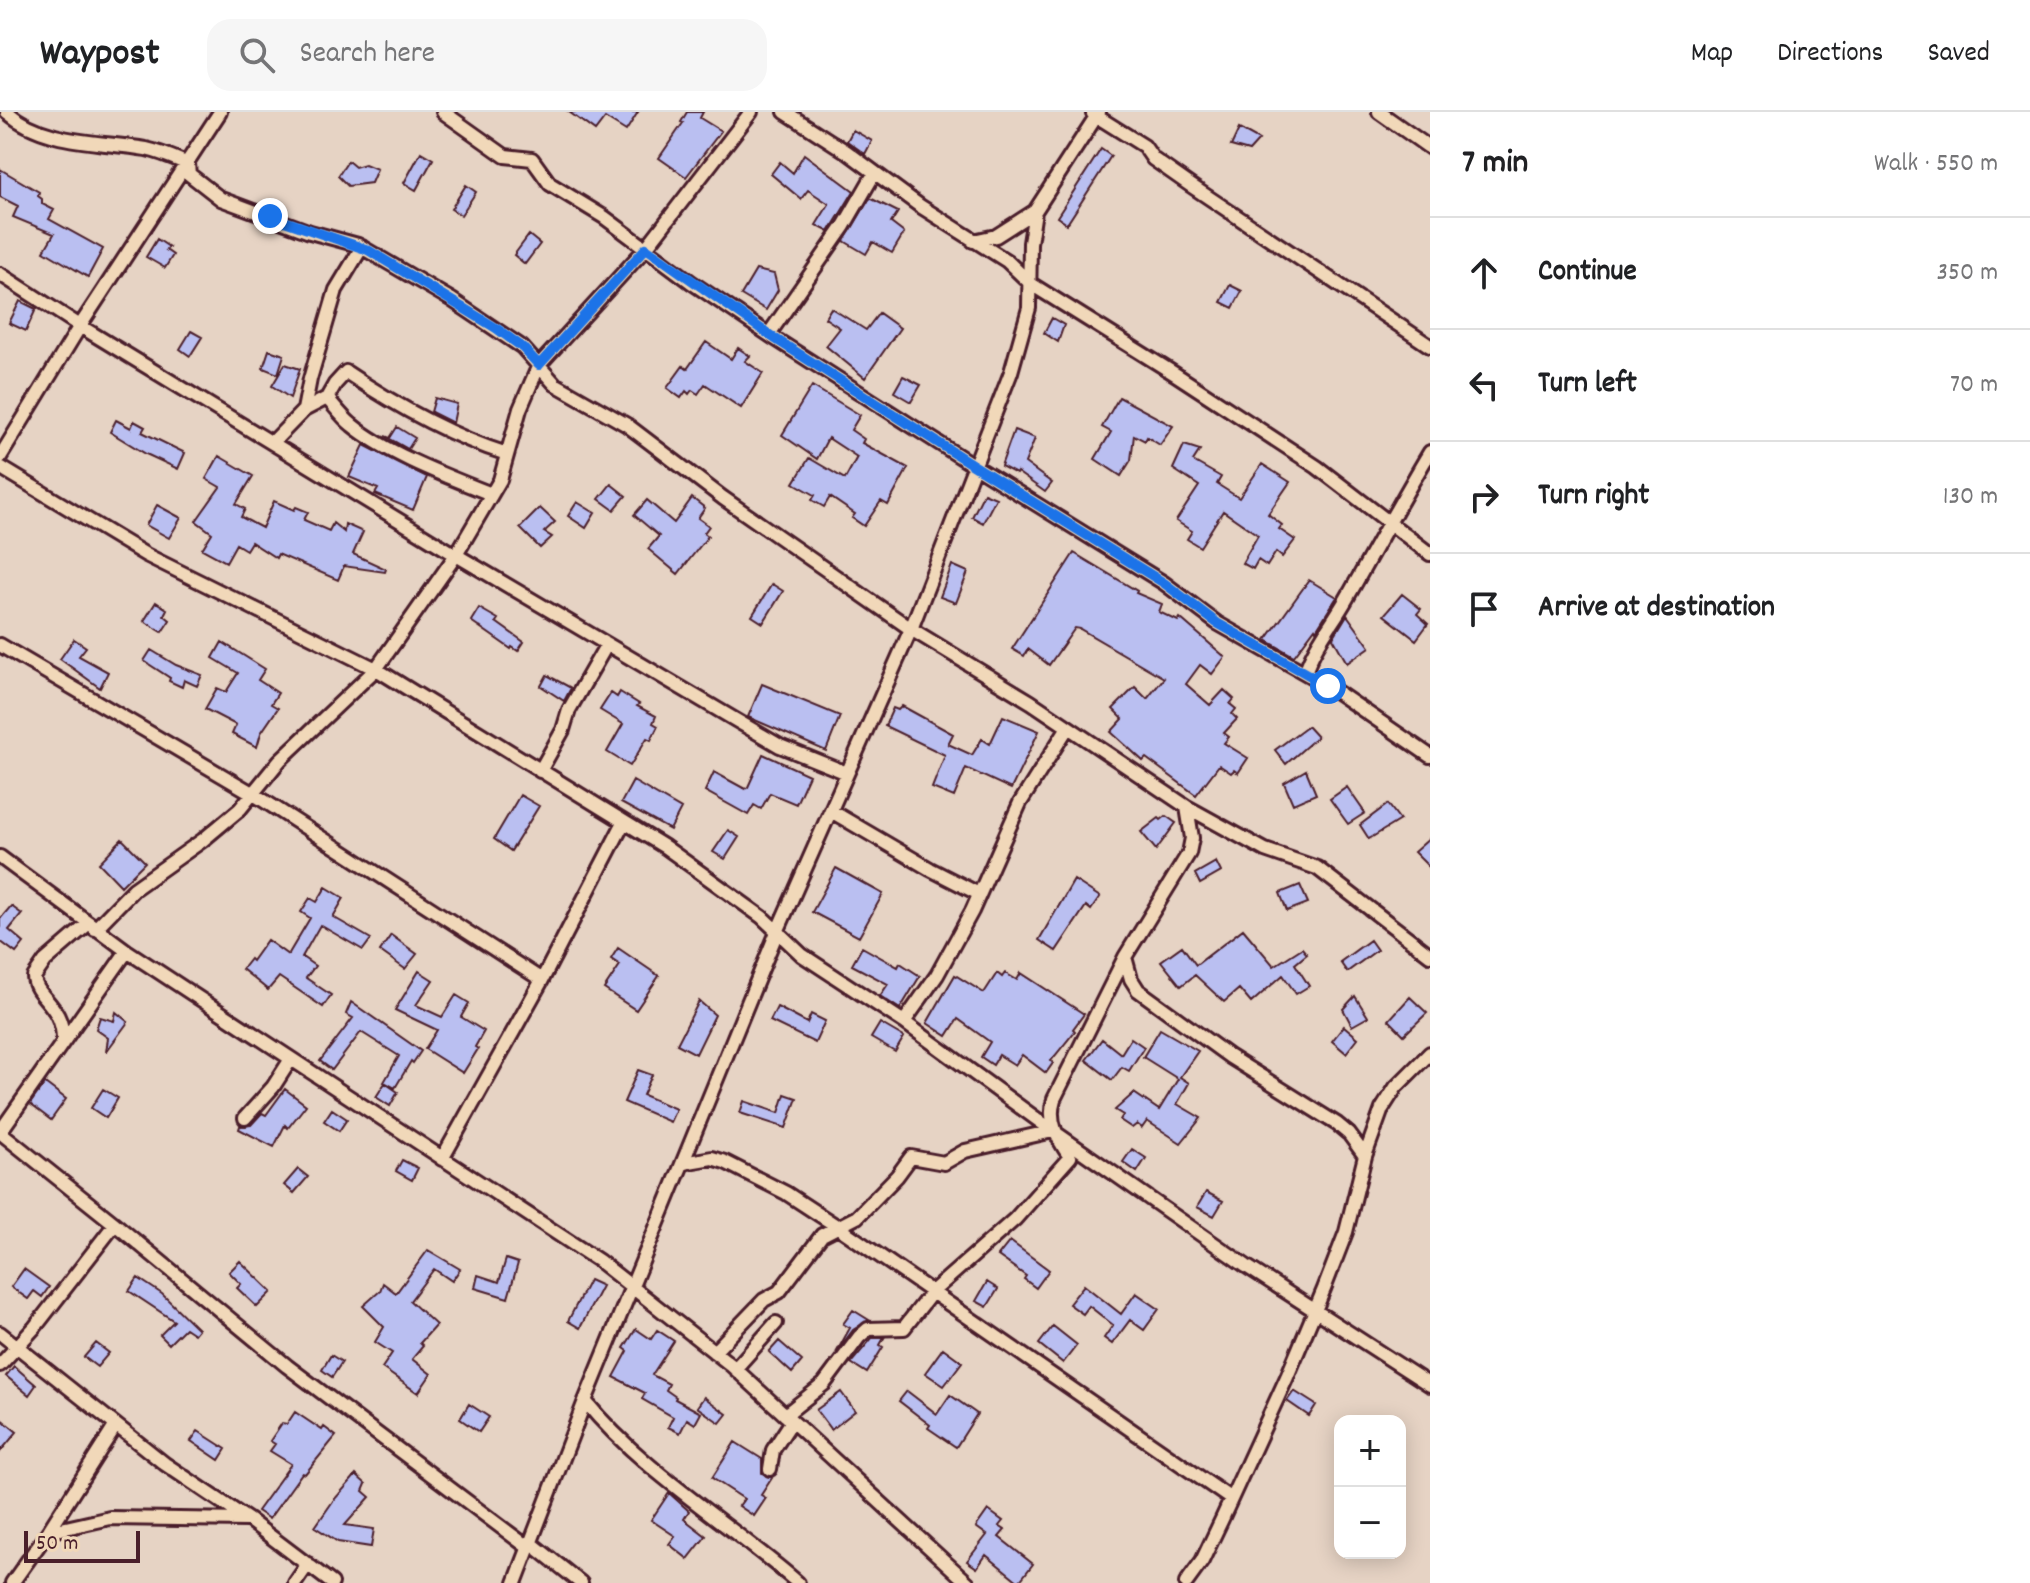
<!DOCTYPE html>
<meta charset="utf-8">
<style>
:root{--surface:#fff;--page:#f6f6f6;--text:#202124;--muted:#757577;--line:#e0e0e0}
body{margin:0;font-family:Dekko,sans-serif;background:var(--page);color:var(--text)}
.controls{position:absolute;right:24px;bottom:24px;display:grid;overflow:hidden;border-radius:16px;box-shadow:0 4px 20px #0003}
.controls button{width:72px;height:72px;display:grid;place-items:center;padding:0;border:0;border-bottom:2px solid var(--line);background:var(--surface);color:var(--text);font:40px sans-serif}
.scale{position:absolute;left:24px;bottom:20px;width:116px;box-sizing:border-box;padding-left:8px;border:4px solid #4a1f2b;border-top:0;font-size:22px;line-height:28px;white-space:nowrap;color:#4a1f2b;-webkit-text-stroke:6px #f1d8b9;paint-order:stroke}
.stop{position:absolute;width:24px;height:24px;margin:-18px;border:6px solid #1a73e8;border-radius:50%;background:#fff}
.stop.end{background:#1a73e8;border-color:#fff;box-shadow:0 2px 8px #0008}
.list{margin:0;padding:0;list-style:none}
h2{display:flex;justify-content:space-between;align-items:center;height:104px;margin:0;padding:0 32px;font-size:34px}
h2 small{font-size:26px;font-weight:400;color:var(--muted)}
.list li{display:grid;grid-template-columns:52px 1fr auto;gap:24px;align-items:center;box-sizing:border-box;height:112px;padding:0 32px;border-top:2px solid var(--line)}
.list b{display:block;font-size:30px;white-space:nowrap}
.list em{font-size:26px;font-style:normal;color:var(--muted)}
.icon{flex:none;width:44px;height:44px;fill:none;stroke:currentColor;stroke-width:2;stroke-linecap:round;stroke-linejoin:round}
.map{position:relative;flex:none;width:1430px;height:1471px;overflow:hidden}
header{display:flex;align-items:center;gap:48px;box-sizing:border-box;height:112px;padding:0 40px;background:var(--surface);border-bottom:2px solid var(--line)}
header strong{font-size:38px}
nav{display:flex;gap:44px;margin-inline-start:auto;font-size:28px}
.search{width:560px;height:72px;background:var(--page);display:flex;align-items:center;gap:20px;box-sizing:border-box;padding:0 28px;border-radius:24px;color:var(--muted);font-size:30px}
main{display:flex}
aside{flex:1;background:var(--surface)}
.map>svg:first-child{display:block}
.building{fill:#babff1;stroke:#4a1f2b;stroke-width:2}
.lines{fill:none;stroke-linecap:round;stroke-linejoin:round}
.minor-casing{stroke:#4a1f2b;stroke-width:18}
.minor{stroke:#f1d8b9;stroke-width:12}
.route{stroke:#1a73e8;stroke-width:10}
</style>
<header>
<strong>Waypost</strong>
<div class="search"><svg class="icon" aria-label="search" viewBox="0 0 24 24"><circle cx="10" cy="10" r="6"/><path d="M15 15l6 6"/></svg>Search here</div>
<nav><a>Map</a><a>Directions</a><a>Saved</a></nav>
</header>
<main>
<div class="map">
<svg width="1430" height="1471" viewBox="0 0 1430 1471">
<rect width="100%" height="100%" fill="#e6d3c4"/>
<filter id="ink" filterUnits="userSpaceOnUse"><feTurbulence type="fractalNoise" baseFrequency=".0125" numOctaves="2"/><feDisplacementMap in="SourceGraphic" scale="16" xChannelSelector="R" yChannelSelector="G"/><feConvolveMatrix kernelMatrix="1 2 1 2 8 2 1 2 1" color-interpolation-filters="sRGB"/></filter>
<g filter="url(#ink)">
<!-- building -->
<path class="building" d="M569,0h69l-12,19 -21,-13 -10,13z
M687,0h16l-3,6 21,13 -35,46 -27,-19 24,-35 -2,-1z
M1239,17l20,11 -10,11 -18,-5z
M853,18l19,11 -7,13 -18,-13z
M1101,37l10,7 -44,68 -10,-7z
M421,40l12,7 -17,31 -12,-7z
M804,42l50,37 -25,41 -13,-7 13,-21 -21,-14 -7,9 -30,-25 9,-12 13,11z
M348,49l7,6 10,-3 12,5 -6,14 -23,3 -10,-10z
M0,57l39,23 -1,4 4,3v5l12,6 -5,9 54,30 -15,28 -44,-26 10,-17 -41,-17 5,-11 -18,-9z
M466,73l10,7 -15,23 -10,-6z
M870,86l28,14 -7,11 13,10 -12,20 -19,-11 -7,12 -22,-13z
M529,123l11,9 -15,20 -11,-9z
M157,127l12,8 -3,3 7,5 -8,13 -19,-11z
M756,158l18,4 4,16 -12,20 -25,-15z
M1230,173l12,6 -9,17 -12,-6z
M20,189l16,8 -10,22 -17,-8z
M831,196l35,22 13,-17 21,15 -35,50 -39,-32 14,-18 -15,-10z
M1052,206l12,7 -6,17 -14,-9z
M191,219l11,6 -12,19 -10,-7z
M706,230l25,17 7,-11 12,8 -5,5 18,12 -22,35 -36,-24 -7,10 -6,-4 -3,4 -3,-3 -5,7 -14,-10 16,-22 4,3z
M269,238l15,5 -6,19 -15,-6z
M285,252l15,5 -10,29 -18,-12z
M903,264l18,9 -10,17 -17,-10z
M812,274l48,29 -9,15 13,9 -2,4 46,25 -20,37 -7,-4 -17,25 -12,-8 3,-4 -25,-17 -6,10 -12,-7 3,-5 -21,-12 15,-25 36,21 12,-22 -29,-19 -11,21 -35,-24z
M1119,285l54,29 -13,19 -13,-8 -2,4 -11,-6 -3,25 -10,16 -26,-17 16,-27 -9,-5z
M435,286l22,6 -4,19 -22,-11z
M116,308l15,8 3,-7 11,6 -3,5 43,21 -7,16 -32,-15 -36,-22z
M397,315l18,11 -7,11 -23,-13 5,2z
M1014,318l21,8 -10,25 27,20 -7,9 -28,-20 -1,2 -15,-8z
M364,333l63,32 -14,33 -38,-16 3,-5 -29,-12z
M1184,333l16,5 -7,11 28,16 -4,7 22,14 23,-34 28,18 -22,32 14,11 -3,4 16,11 -13,17 -6,-5 -9,14 -9,-6 -5,9 -11,-6 16,-28 -35,-24 -23,36 -13,-8 5,-8 -16,-10 23,-35 -26,-17z
M219,344l34,20 -17,28 9,5 -4,8 21,11 12,-27 20,9 2,-3 12,5 -4,8 25,11 4,-8 11,9 1,-8 18,8 -10,22 33,15 -1,3 -41,-6 -6,14 -60,-26 -2,4 -25,-16 -5,8 -10,-6 -10,18 -24,-13 10,-16 -16,-12 24,-34 -14,-8z
M611,372l15,12 -12,14 -15,-11z
M984,381l12,5 -13,25 -11,-6z
M692,386l13,10 -7,10 11,8 -5,7 4,3 -30,38 -30,-25 11,-13 -25,-21 13,-15 27,23z
M577,390l18,11 -9,15 -18,-12z
M157,393l24,13 -12,20 -23,-13z
M540,396l15,14 -11,10 8,5 -12,11 -20,-20z
M1074,441l63,38 -1,2 26,11 -3,8 19,9 2,-3 45,39 -13,17 -12,-9 -14,19 24,21 14,-15 10,9 -4,5 6,5 -4,5 5,5 -13,14 5,4 -5,6 24,15 -10,15 -4,-3 -3,3 -12,-8 -23,30 -50,-37 -3,3 -32,-29 12,-13 -10,-10 22,-22 12,12 17,-21 -84,-49 -5,-1 -26,37 -21,-16 -4,7 -12,-7z
M952,453l16,7 -12,31 -16,-6z
M1309,468l28,17 -21,33 -1,-2 -21,28 -28,-16z
M772,472l11,7 -20,32 -11,-7z
M1402,482l19,15 -4,5 11,10 -12,16 -32,-25z
M156,490l11,7 -3,6 6,5 -8,12 -18,-11z
M479,496l19,11 -2,3 28,20 -6,9 -6,-4 -1,2 -40,-28z
M1347,503l23,32 -23,16 -14,-25z
M74,527l12,8 -7,9 29,16 -8,16 -40,-29z
M222,530l43,27 -7,11 20,13 -7,11 7,4 -17,25 -4,14 -25,-13 4,-9 -31,-16 12,-21 9,4 12,-19 -25,-15z
M151,538l25,15 26,10 -5,11 -13,-6 -2,7 -13,-6 1,-3 -26,-17z
M547,563l24,13 -7,13 -23,-15z
M762,572l78,32 -14,35 -78,-34z
M620,580l19,12 -2,2 19,10 -3,7 5,3 -7,14 -4,-2 -17,28 -23,-14 16,-28 -23,-14 11,-17 6,4z
M902,594l51,28 -5,10 24,11 10,-16 8,5 13,-28 36,15 -28,58 -45,-21 -12,29 -22,-9 13,-33 -60,-29 8,-18 5,2z
M1307,614l10,11 -31,27 -11,-14z
M763,642l46,21 -13,29 -26,-11 -9,16 -7,-4 -6,10 -43,-24 9,-19 31,17 3,-2z
M1306,658l10,24 -23,10 -9,-21z
M633,669l48,28 -11,21 -49,-27z
M1347,675l18,26 -17,11 -18,-25z
M520,683l19,11 -28,45 -17,-12z
M1388,692l12,16 -31,19 -9,-14z
M1166,704l10,7 -20,27 -15,-18 18,-14 2,2z
M728,718l11,7 -14,22 -12,-7z
M1430,726v30l-16,-16z
M122,727l23,23 -24,24 -22,-23z
M1216,750l5,10 -21,12 -5,-10z
M836,756l47,26 -24,43 -47,-25z
M1074,768l26,17 -9,13 -5,-4 -30,45 -17,-11z
M1300,773l8,18 -21,8 -7,-18z
M326,775l18,11 -11,19 38,22 -8,11 -43,-25 -18,32 13,9 -9,12 25,17 -8,12 -44,-30 -11,13 -26,-21 8,-10 2,2 15,-21 21,15 22,-37 -9,-6 9,-14 7,4z
M11,794l11,8 -13,16 15,13 -8,10 -16,-12v-22z
M1243,817l31,37 28,-18 5,6 -12,10 14,22 -13,8 -13,-19 -32,28 -12,-14 -15,13 -29,-27 -14,11 -20,-25 21,-15 14,19z
M391,823l26,19 -12,15 -25,-18z
M1370,828l7,10 -30,22 -7,-10z
M862,835l36,20 2,-4 20,13 -20,33 -20,-13 8,-12 -36,-19z
M618,836l41,28 -23,34 -32,-21 16,-24 -9,-6z
M419,859l14,9 -17,25 26,12 14,-22 13,8 -8,14 23,14 -9,16 3,2 -15,24 -38,-24 12,-19 -42,-20z
M997,861l5,4 3,-4 12,7 4,-7 63,41 -11,15 2,2 -24,30 2,2 -7,10 -24,-18 -7,10 -16,-10 -6,10 -12,-8 9,-15 -32,-23 -11,17 -20,-13 28,-48 29,18z
M1355,884l13,21 -16,9 -9,-17z
M1410,885l17,16 -23,22 -15,-15z
M699,889l16,14 -19,39 -19,-10z
M351,890l70,49 -8,12 -2,-2 -16,27 -11,-6 15,-26 -38,-24 -29,38 -12,-9 33,-43 -7,-4z
M777,895l30,16 4,-9 14,7 -10,22 -45,-22z
M116,900l12,10 -22,30 2,-14 -12,-9 4,-12 14,4z
M880,911l24,14 -9,15 -24,-14z
M1344,914l14,12 -12,15 -14,-12z
M1160,917l38,22 -18,26 9,6 -12,21 24,14 -20,25 -34,-22 -5,7 -5,-4 -5,4 -12,-8 3,-5 -8,-5 19,-17 25,17 19,-31 -35,-22z
M1131,926l13,9 -15,24 -7,-4 -10,13 -26,-20 16,-21 19,15z
M638,958l14,5 -9,20 33,14 -6,13 -46,-20z
M45,971l21,16 -15,21 -21,-16z
M385,971l13,9 -8,14 -14,-9z
M103,977l15,9 -12,20 -15,-10z
M285,977l21,16 -18,23 -3,-3 -11,22 -35,-18 1,-3 11,-1 11,-12 4,2z
M785,982l12,4 -11,30 -46,-15 4,-12 35,12z
M332,997l15,10 -8,12 -15,-10z
M1132,1037l14,9 -9,14 -14,-10z
M402,1048l16,8 -6,12 -16,-9z
M298,1057l10,8 -14,16 -10,-8z
M1206,1080l17,9 -9,15 -17,-9z
M1010,1129l39,29 -13,18 -12,-9 2,-3 -28,-20z
M428,1138l32,19 -8,12 -18,-12 -24,32 26,24 -16,18 3,3 -11,13 19,15 -13,19 -36,-25 10,-15 -17,-11 9,-15 -21,-21 17,-15 3,-8 13,10z
M506,1147l12,4 -10,35 -33,-10 3,-13 21,7z
M240,1149l32,31 -15,15 -20,-19 4,-4 -12,-12z
M24,1157l25,18 -7,10 -8,-6 -6,8 -17,-12z
M138,1166l24,16 36,35 -4,5 -9,-6 -16,16 -9,-9 14,-14 -45,-30z
M589,1168l13,6 -22,42 -12,-7z
M987,1170l11,7 -11,18 -11,-6z
M1084,1173l37,29 15,-21 23,16 -15,21 -14,-10 -18,24 -8,-6 9,-13 -24,-19 -6,8 -14,-10z
M853,1198l16,10 -16,10 -17,23 14,-25 -7,-4z
M1053,1214l24,19 -14,18 -24,-19z
M636,1217l15,10 6,-9 17,11 -22,34 17,9 -3,6 10,7 -1,2 26,14 -6,11 -8,-5 -7,14 -12,-6 5,-10 -31,-18 3,-6 -31,-16 14,-26 -4,-3z
M872,1226h12l-4,7 3,2 -16,26 -16,-10z
M779,1229l23,20 -10,12 -23,-21z
M96,1231l13,10 -12,14 -13,-10z
M943,1236l19,14 -18,24 -19,-13z
M331,1243l11,7 -10,15 -10,-7z
M14,1254l22,19 -7,10 -23,-19z
M907,1279l30,23 13,-19 27,19 -21,33 -28,-19 2,-3 -31,-24z
M1294,1279l22,14 -7,11 -22,-15z
M841,1280l14,19 -24,19 -15,-20z
M704,1285l23,17 -7,9 -23,-16z
M469,1292l20,13 -10,15 -19,-13z
M295,1300l27,18 2,-3 12,9 -31,38 -3,-1 -33,46 -12,-8 34,-47 -21,-13 5,-7 -5,-3 12,-18 5,1z
M0,1306l17,14 -17,20z
M198,1319l28,18 -7,11 -28,-19z
M735,1330l27,17v14l10,5 -11,17 5,3 -12,18 -15,-10 5,-7 -32,-21z
M356,1363l10,9 -3,7 7,6 -25,28 29,4 -3,18 -33,-5 -23,-15 18,-26z
M669,1381l20,18 -5,8 22,17 -18,23 -19,-15 6,-8 -24,-16z
M988,1398l15,11 -4,5 6,4 -6,7 34,27 -14,18 -33,-27 -9,13 -10,-7 20,-26 -11,-8z"/>
<g class="lines">
<!-- minor casing -->
<g class="minor-casing">
<path id="minor" d="M7,0c38,33 93,29 139,37 15,3 28,9 42,15l1,10 32,25 89,33 48,13 94,55 70,47 33,37 72,41 96,73 188,131 120,73 156,105 78,43 52,18 113,87
M443,0l62,44 27,3 18,25 54,33 87,65 83,56 199,127 191,118 53,40 111,63 102,70
M785,0l62,40 73,54 87,55 24,23 144,90 142,93 113,87
M1379,0l51,36
M1093,2l51,32 9,13 37,26 240,161
M973,129l23,-5 39,-25
M0,162l80,52 376,229 283,167 41,24 67,27
M769,222l75,-108 30,-52
M327,286c8,9 16,20 25,27 35,29 97,52 139,69
M304,298l6,-31 26,-89 26,-43
M272,331l32,-33 23,-12 8,-14 11,-12c49,33 104,64 161,82
M0,345l80,-131 140,-214
M0,355l146,88 230,114 289,178 97,70 40,38 102,67 149,109 193,135 184,119
M0,533l252,148 290,187
M1305,561c9,-28 28,-50 42,-75 28,-49 54,-98 83,-146
M540,659l23,-41 6,-20 38,-66
M831,699l99,58 49,25
M0,745l127,94 472,310 132,104 237,218
M95,817l39,-40 69,-49 37,-31 40,-49 96,-91 80,-114 44,-75 20,-71 19,-44 107,-117 105,-136
M1125,845l6,22 7,11 92,67 107,67 12,10 16,22
M904,910l33,-47 35,-64 48,-108 48,-76
M63,930c1,-38 -28,-44 -29,-65l11,-16 43,-37
M245,1006l28,-31 18,-28
M0,1020l115,92 172,142 242,182
M0,1020l127,-181
M442,1047l100,-179 82,-158
M683,1051l29,-5 13,4 61,31 52,34 393,272
M0,1221l165,131 85,57 82,62
M714,1240l50,-52 15,-8 43,-57 35,-18 40,-41 14,-19 33,6 21,-12 88,-20
M0,1253l35,-38 80,-103
M735,1257l41,-46
M585,1289c58,71 144,122 213,182
M785,1303l39,-31 35,-47 9,-8 36,-1 28,-36 83,-73 55,-62c-12,-18 -23,-35 -16,-58l71,-142 64,-104 3,-15 -5,-31
M770,1357l3,-19 19,-29
M48,1420l62,-14 137,2
M531,1431l50,40
M12,1471l36,-51 68,-107
M295,1471l13,-19
M515,1471l70,-182 192,-469 134,-303 100,-257 18,-64 1,-65 5,-32 64,-99
M1186,1471l16,-22 20,-42 65,-142 37,-88 22,-57 19,-76 17,-47 14,-22 34,-34"/>
</g>
<!-- minor -->
<use href="#minor" class="minor"/>
</g>
</g>
<g class="lines" filter="url(#ink)">
<!-- route -->
<path class="route" d="M270,104l98,34 128,78 26,19 17,18 107,-117 128,90 199,127 191,118 53,40 111,63"/>
</g>
</svg>
<div class="controls">
<button>+</button>
<button>−</button>
</div>
<div class="scale">50 m</div>
<div class="stop" style="left:1328px;top:574px"></div>
<div class="stop end" style="left:270px;top:104px"></div>
</div>
<aside>
<h2>7 min<small>Walk · 550 m</small></h2>
<ul class="list">
<li><svg class="icon" aria-label="ahead" viewBox="0 0 24 24"><path d="M12 20V5M6 11l6-6 6 6"/></svg><div><b>Continue</b></div><em>350 m</em></li>
<li><svg class="icon" aria-label="left" viewBox="0 0 24 24"><path d="M17 20v-9H6M10 6l-5 5 5 5"/></svg><div><b>Turn left</b></div><em>70 m</em></li>
<li><svg class="icon" aria-label="right" viewBox="0 0 24 24"><path d="M7 20v-9h11M14 6l5 5-5 5"/></svg><div><b>Turn right</b></div><em>130 m</em></li>
<li><svg class="icon" aria-label="arrive" viewBox="0 0 24 24"><path d="M6 21V4h12l-3 4 3 4H6"/></svg><div><b>Arrive at destination</b></div></li>
</ul>
</aside>
</main>
